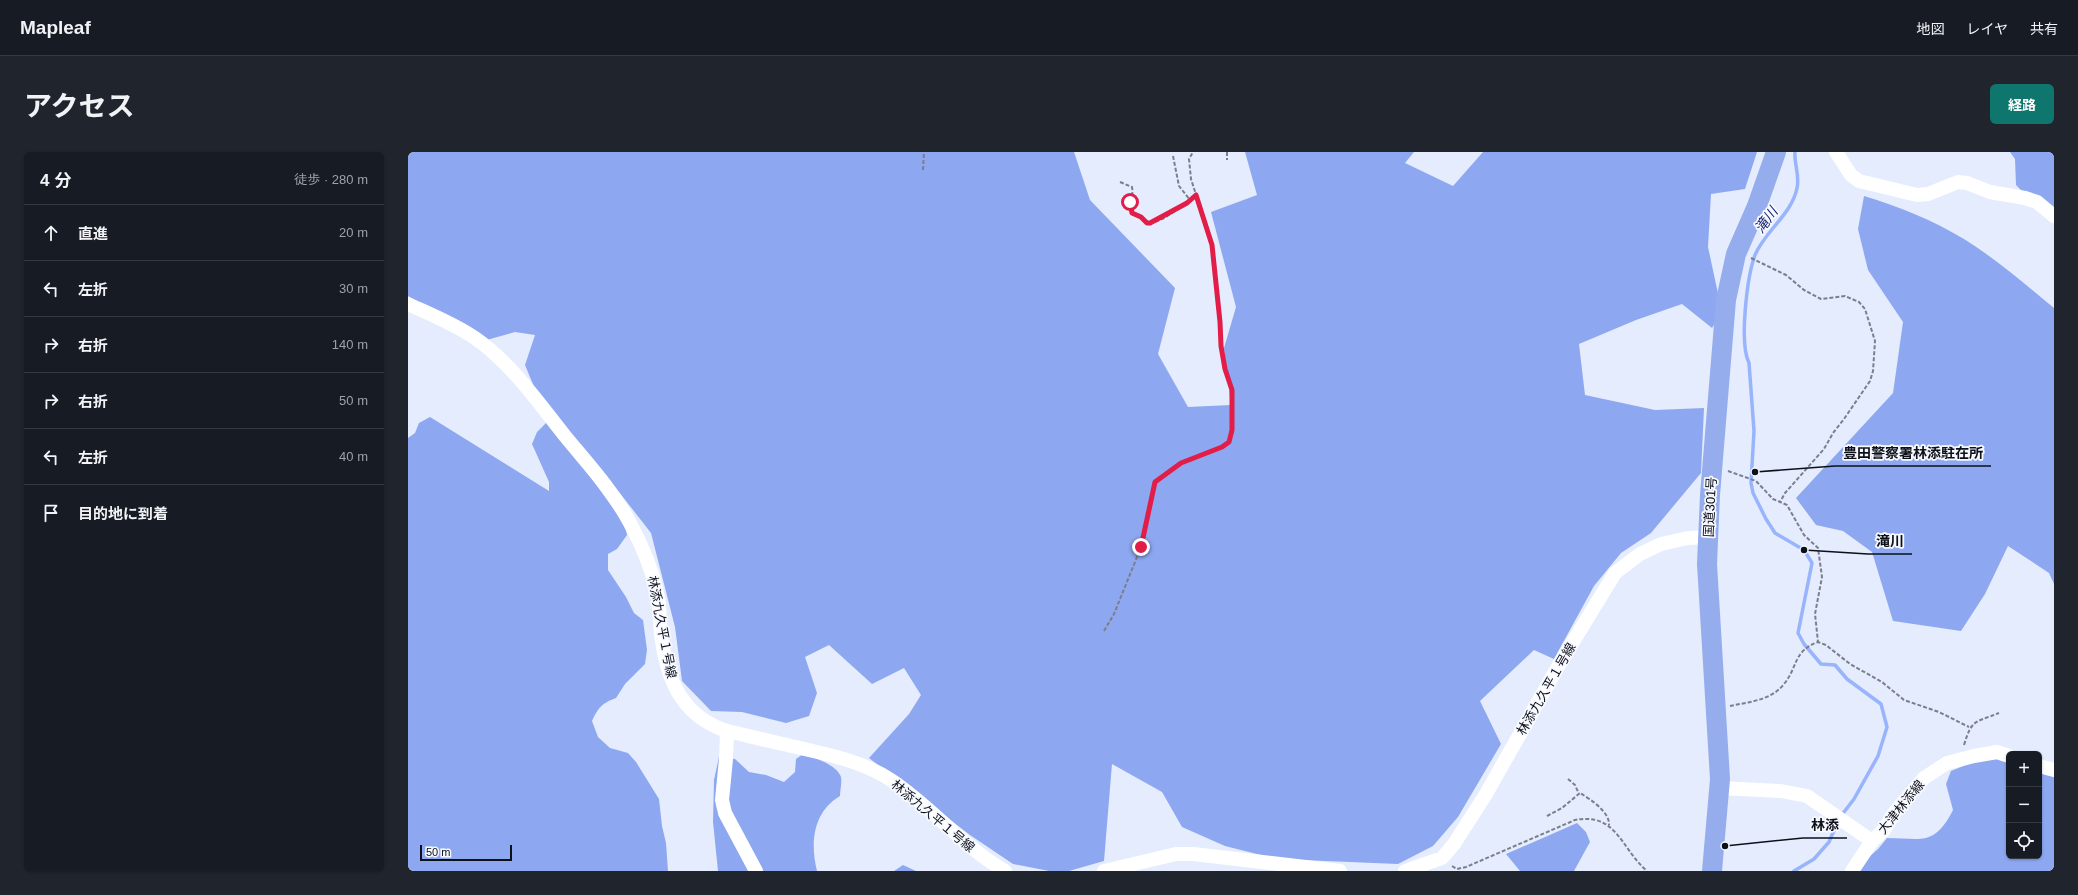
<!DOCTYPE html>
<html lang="ja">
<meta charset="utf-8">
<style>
:root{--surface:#171b24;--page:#20242c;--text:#f1f3f6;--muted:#9ea1a6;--line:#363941;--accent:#0f766e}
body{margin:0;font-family:Helvetica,"Noto Sans JP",sans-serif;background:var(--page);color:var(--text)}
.controls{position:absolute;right:12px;bottom:12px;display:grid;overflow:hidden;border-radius:6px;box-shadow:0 1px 3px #0004}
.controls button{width:36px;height:36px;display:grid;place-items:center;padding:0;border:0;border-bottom:1px solid var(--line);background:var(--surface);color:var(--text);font:20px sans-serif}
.scale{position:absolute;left:12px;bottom:10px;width:92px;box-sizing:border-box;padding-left:4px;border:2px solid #0c1019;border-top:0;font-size:11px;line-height:14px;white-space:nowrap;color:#0c1019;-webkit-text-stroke:3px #f7f9ff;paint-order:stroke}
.stop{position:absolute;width:12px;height:12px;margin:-9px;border:3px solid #e11d48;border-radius:50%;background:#fff}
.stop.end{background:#e11d48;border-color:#fff;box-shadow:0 1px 4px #0008}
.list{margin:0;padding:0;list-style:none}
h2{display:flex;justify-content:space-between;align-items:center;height:52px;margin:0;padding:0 16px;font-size:17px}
h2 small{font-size:13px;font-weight:400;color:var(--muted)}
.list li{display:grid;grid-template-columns:26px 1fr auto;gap:12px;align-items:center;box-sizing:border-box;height:56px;padding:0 16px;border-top:1px solid var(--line)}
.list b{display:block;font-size:15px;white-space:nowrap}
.list em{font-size:13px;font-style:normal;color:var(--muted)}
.icon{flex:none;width:22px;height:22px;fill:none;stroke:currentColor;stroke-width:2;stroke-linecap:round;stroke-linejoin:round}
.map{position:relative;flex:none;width:1646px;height:719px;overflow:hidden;border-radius:6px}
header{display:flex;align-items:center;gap:24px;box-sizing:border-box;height:56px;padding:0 20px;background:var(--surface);border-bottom:1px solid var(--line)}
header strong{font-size:19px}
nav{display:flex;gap:22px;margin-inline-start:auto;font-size:14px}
.intro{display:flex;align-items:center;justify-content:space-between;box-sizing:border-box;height:96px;padding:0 24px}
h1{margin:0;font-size:28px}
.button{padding:10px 18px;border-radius:6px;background:var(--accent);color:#fff;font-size:14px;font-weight:700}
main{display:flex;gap:24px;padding:0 24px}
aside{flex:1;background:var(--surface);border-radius:6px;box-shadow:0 1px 3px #0004}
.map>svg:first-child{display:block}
.forest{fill:#8da8f1}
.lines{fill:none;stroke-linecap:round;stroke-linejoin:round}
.stream{stroke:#98b4fd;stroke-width:3.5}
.path{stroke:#797f8c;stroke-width:2;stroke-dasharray:4 2;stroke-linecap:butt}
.minor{stroke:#fff;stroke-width:14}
.highway{stroke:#95aded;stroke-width:20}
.route{stroke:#e11d48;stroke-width:5}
.labels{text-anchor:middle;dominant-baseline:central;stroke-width:3.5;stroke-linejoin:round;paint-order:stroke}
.street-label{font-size:13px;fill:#0c1019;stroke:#f7f9ff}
.water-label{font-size:14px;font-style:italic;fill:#101e70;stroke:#f7f9ff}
.leader{fill:none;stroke:#0c1019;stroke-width:1.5}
.callout-dot{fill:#0c1019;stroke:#f7f9ff;stroke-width:1.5}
.callout-label{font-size:14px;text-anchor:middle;font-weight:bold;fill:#0c1019;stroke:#f7f9ff;stroke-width:3.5;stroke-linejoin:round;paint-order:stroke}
</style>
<header>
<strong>Mapleaf</strong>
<nav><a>地図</a><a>レイヤ</a><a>共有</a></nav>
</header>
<div class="intro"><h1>アクセス</h1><a class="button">経路</a></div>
<main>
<aside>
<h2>4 分<small>徒歩 · 280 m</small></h2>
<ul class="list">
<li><svg class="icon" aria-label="ahead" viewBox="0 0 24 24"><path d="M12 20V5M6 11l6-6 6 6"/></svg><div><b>直進</b></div><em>20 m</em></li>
<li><svg class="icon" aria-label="left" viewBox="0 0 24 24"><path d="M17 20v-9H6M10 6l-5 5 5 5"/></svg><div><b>左折</b></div><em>30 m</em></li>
<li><svg class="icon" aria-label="right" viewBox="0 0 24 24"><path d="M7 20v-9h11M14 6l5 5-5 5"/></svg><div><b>右折</b></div><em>140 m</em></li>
<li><svg class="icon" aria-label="right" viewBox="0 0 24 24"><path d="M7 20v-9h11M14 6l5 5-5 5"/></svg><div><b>右折</b></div><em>50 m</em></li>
<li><svg class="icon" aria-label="left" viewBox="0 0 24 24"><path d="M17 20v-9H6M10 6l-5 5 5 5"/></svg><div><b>左折</b></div><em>40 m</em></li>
<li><svg class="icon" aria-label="arrive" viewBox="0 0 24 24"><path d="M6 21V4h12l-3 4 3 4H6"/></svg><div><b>目的地に到着</b></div></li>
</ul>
</aside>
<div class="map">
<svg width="1646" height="719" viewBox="0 0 1646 719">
<rect width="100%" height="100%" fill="#e5ecfd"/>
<!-- forest -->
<path class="forest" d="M0,0h666l16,48 85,88 -17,66 30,53 43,-2 -7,-57 12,-41 -25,-95 46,-17 -12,-43h169l-9,11 48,23 30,-34h274l-12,37 -34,5 -3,53 14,65 -10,16 -30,-24 -46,16 -57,24 6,51 70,15 49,-2 -3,65 -50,60 -30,20 -27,33 -40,73 -20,-9 -54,51 21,43 -43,73 -25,29 -35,18 -121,-5 -52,-13 -43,-19 -20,-35 -50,-28 -8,97 -35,10h-20l-36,-7 -43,-29 -101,-77 40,-44 12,-19 -17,-27 -32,16 -43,-39 -24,12 12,36 -8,23 -23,7 -44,-11 -31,-1 -29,-30 -7,-54 -24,-94 -46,-59 -68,-80 -12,-29 10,-30 -20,-3 -32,9 -75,-45z
M1602,0h44v60l-31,-20 -7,-7 -1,-26z
M1456,44c34,10 70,25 100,43 32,20 61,45 90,69v276l-5,-11 -41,-27 -23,48 -24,37 -68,-10 -21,-69 -29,-21 -27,-6 -20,-27 97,-105 10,-71 -35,-52 -10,-41z
M22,265l119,74v-9l-17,-38 5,-12 10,-10 36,44 42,59 2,10 -10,14 -9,5v16l18,27 8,16 9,7 4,30 -2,14 -20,20 -9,14c-14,5 -18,10 -24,23l6,16 12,11 18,5 8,9 23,37 3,27 4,17 2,28h-260v-433l7,-5 4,-10z
M395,602c11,3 34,11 38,23 1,6 -1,14 -1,19 -27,16 -30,47 -23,75h-99l-5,-49 1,-42 5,-23 16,2 14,13 17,3 18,7 11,-10 1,-13z
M1586,604l15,3v97h30v-88l15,5v98h-201l25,-22 9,-11c35,0 47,9 66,-28l-7,-26 5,-13 22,-9z
M1169,671l9,9 4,10 -16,29h-54l-14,-17z
M495,713l13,6h-22z"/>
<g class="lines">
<!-- stream -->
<path class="stream" d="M1387,0c-1,12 5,24 2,36 -5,26 -32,43 -42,67 -8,22 -16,88 -6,108l5,68 -3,52 2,10 13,26 9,14 29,17 8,13 -14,70 6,11 17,20 14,1 12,14 34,25 6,23 -9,29 -24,43 -13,17
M1386,719l20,-12 15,-17 9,-21"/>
<!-- path -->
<path class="path" d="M819,0v8
M765,4l6,30 11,14
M515,18l1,-18
M712,30l12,5c2,10 -4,16 0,26l9,4 6,6c18,0 35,-19 49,-28
M1343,106l35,17 18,15 17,9 24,-3 14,6 6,7 10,32 -2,30 -3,10 -26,38 -11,14 -9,16 -39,44 -5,9
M1320,319l28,10 17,18 14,6 17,30 14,13 4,29 -7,37 3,28
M696,479l10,-17 27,-67 14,-64 26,-20 41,-16 7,-5 3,-12v-40l-7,-21 -4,-23 -1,-24 -8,-77 -21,-66 -2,-20 4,-7
M1322,554c19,-4 42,-6 54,-22 14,-17 9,-33 34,-42l8,3 24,19 32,18 22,18 35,12 30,15
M1556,593c8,-26 10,-22 35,-32
M1160,627l7,6 4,9
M1139,664l15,-8 18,-15c10,6 30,19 29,32
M1044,714l5,3 9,-2 109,-47c42,-8 46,29 72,51"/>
<!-- minor -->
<path class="minor" d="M1428,0l15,23 8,6 58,14 11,-1 30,-12 9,1 23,9 35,6 12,4 17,14
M0,152c22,10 47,20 67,34 36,25 63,64 90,98 23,28 48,55 65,87 12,22 22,46 27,70 4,16 2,32 5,48 6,42 22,76 65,90 18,4 37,9 56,13 37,9 76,15 108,36 41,27 72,67 114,91
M319,579l-1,28 -4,41 3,13 31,58
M1631,614l15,4
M1311,636l62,3 26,5 65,45
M696,719l72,-17h17l147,17
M997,719l37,-13 12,-14 32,-50 74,-131 55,-90 25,-19 21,-10 27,-6 21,-1
M1444,719l20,-30 12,-11 10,-17 30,-35 23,-15 27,-7 23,-4 12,4"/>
<!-- highway -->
<path class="highway" d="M1304,719l8,-92 -13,-215 3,-69 16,-195 10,-46 21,-48 19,-54"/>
</g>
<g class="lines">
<!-- route -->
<path class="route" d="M722,50l2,11 9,4 6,6h3l37,-20 9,-8 16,50 8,77 1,24 4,23 7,21v40l-3,12 -7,5 -41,16 -26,19 -14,65"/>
</g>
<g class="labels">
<!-- street labels -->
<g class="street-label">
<text transform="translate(1302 355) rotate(-87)">国道301号</text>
<text transform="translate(254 475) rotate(79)">林添九久平１号線</text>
<text transform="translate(1138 537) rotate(-60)">林添九久平１号線</text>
<text transform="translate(1493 655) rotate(-51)">大津林添線</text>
<text transform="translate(525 664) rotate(40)">林添九久平１号線</text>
</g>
<!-- water labels -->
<g class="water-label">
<text transform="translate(1358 68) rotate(-54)">滝川</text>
</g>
</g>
<!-- callouts -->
<path class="leader" d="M1347 320L1427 314H1583M1396 398L1460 402H1504M1317 694L1395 686H1439"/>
<g class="callout-dot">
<circle cx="1347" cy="320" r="4"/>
<circle cx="1396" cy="398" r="4"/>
<circle cx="1317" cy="694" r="4"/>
</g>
<g class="callout-label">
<text x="1505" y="306">豊田警察署林添駐在所</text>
<text x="1482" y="394">滝川</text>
<text x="1417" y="678">林添</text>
</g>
</svg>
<div class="controls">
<button>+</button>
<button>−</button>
<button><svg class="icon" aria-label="locate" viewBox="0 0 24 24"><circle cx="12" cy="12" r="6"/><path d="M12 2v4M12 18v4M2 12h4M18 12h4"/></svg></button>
</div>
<div class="scale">50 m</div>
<div class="stop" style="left:722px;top:50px"></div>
<div class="stop end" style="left:733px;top:395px"></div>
</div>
</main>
